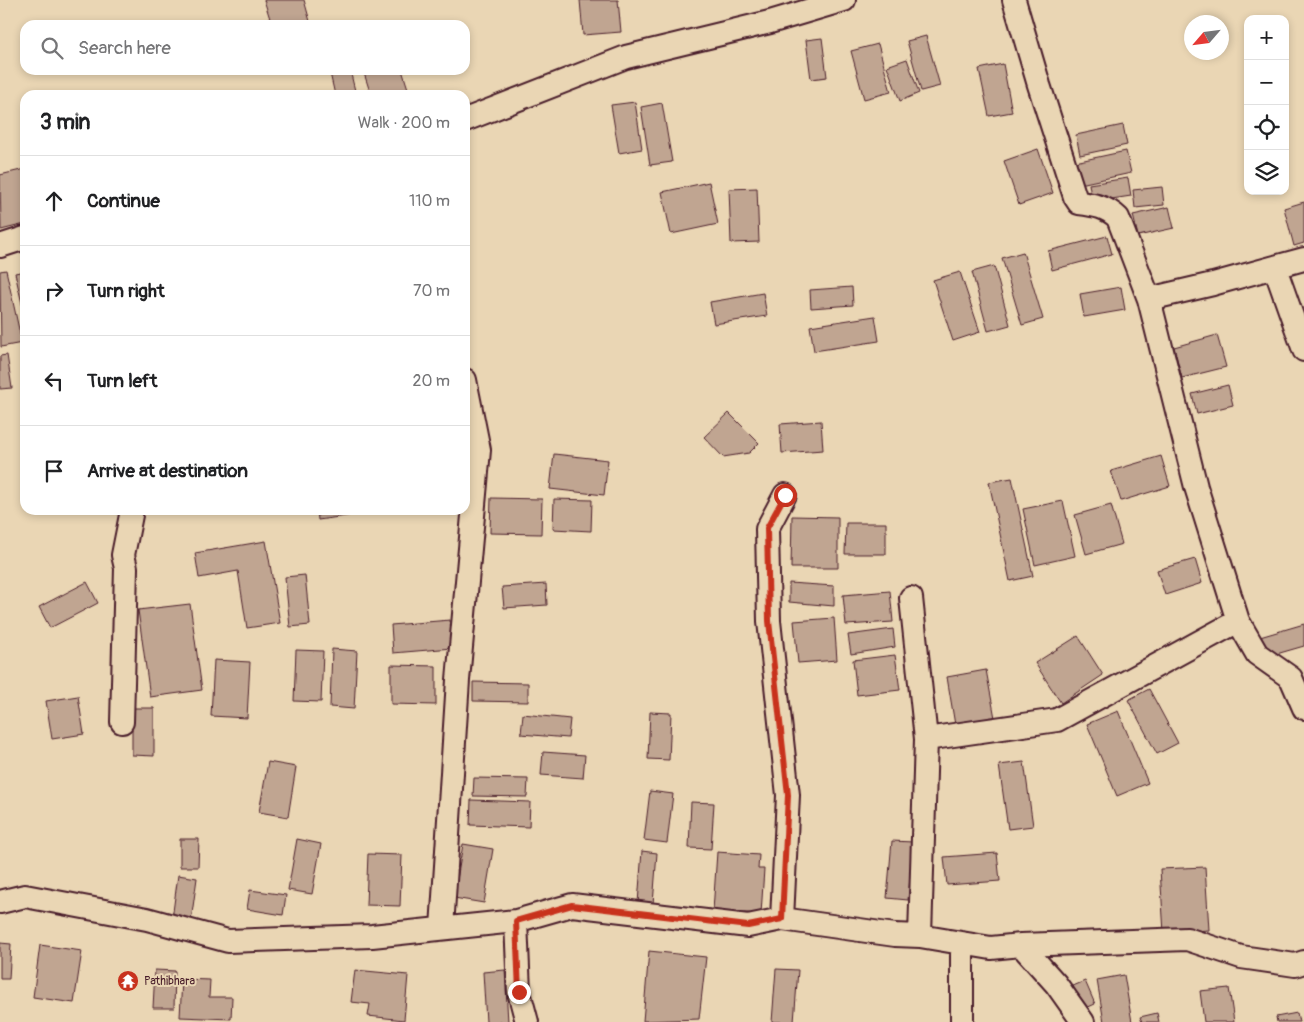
<!DOCTYPE html>
<meta charset="utf-8">
<style>
:root{--surface:#fff;--page:#f2f2f2;--text:#202124;--muted:#757577;--line:#e0e0e0}
body{margin:0;font-family:Pangolin,sans-serif;background:var(--page);color:var(--text)}
.controls{position:absolute;right:15px;top:15px;display:grid;overflow:hidden;border-radius:10px;box-shadow:0 2px 8px #0003}
.controls button{width:45px;height:45px;display:grid;place-items:center;padding:0;border:0;border-bottom:1px solid var(--line);background:var(--surface);color:var(--text);font:25px sans-serif}
.compass{position:absolute;left:1184px;top:15px;width:45px;height:45px;border-radius:50%;background:var(--surface);box-shadow:0 2px 8px #0003;rotate:242deg}
.stop{position:absolute;width:15px;height:15px;margin:-11px;border:4px solid #c8321e;border-radius:50%;background:#fff}
.stop.end{background:#c8321e;border-color:#fff;box-shadow:0 1px 5px #0008}
.list{margin:0;padding:0;list-style:none}
h2{display:flex;justify-content:space-between;align-items:center;height:65px;margin:0;padding:0 20px;font-size:21px}
h2 small{font-size:16px;font-weight:400;color:var(--muted)}
.list li{display:grid;grid-template-columns:32px 1fr auto;gap:15px;align-items:center;box-sizing:border-box;height:90px;padding:0 20px;border-top:1px solid var(--line)}
.list b{display:block;font-size:19px;white-space:nowrap}
.list em{font-size:16px;font-style:normal;color:var(--muted)}
.icon{flex:none;width:28px;height:28px;fill:none;stroke:currentColor;stroke-width:2;stroke-linecap:round;stroke-linejoin:round}
.map{position:relative;flex:none;width:1304px;height:1022px;overflow:hidden}
.search{position:absolute;background:var(--surface);box-shadow:0 2px 8px #0003;left:20px;top:20px;width:450px;height:55px;display:flex;align-items:center;gap:12px;box-sizing:border-box;padding:0 18px;border-radius:15px;color:var(--muted);font-size:19px}
.panel{position:absolute;background:var(--surface);box-shadow:0 2px 8px #0003;left:20px;top:90px;width:450px;height:425px;border-radius:15px}
.map>svg:first-child{display:block}
.building{fill:#c0a591;stroke:#4a1f2b}
.lines{fill:none;stroke-linecap:round;stroke-linejoin:round}
.minor-casing{stroke:#4a1f2b;stroke-width:26}
.minor{stroke:#ead6b4;stroke-width:22}
.route{stroke:#c8321e;stroke-width:6}
.labels{text-anchor:middle;dominant-baseline:central;stroke-width:4;stroke-linejoin:round;paint-order:stroke}
.poi-label{font-size:12px;fill:#4a1f2b;stroke:#ead6b4;text-anchor:start}
</style>
<div class="map">
<svg width="1304" height="1022" viewBox="0 0 1304 1022">
<rect width="100%" height="100%" fill="#ead6b4"/>
<filter id="ink" filterUnits="userSpaceOnUse"><feTurbulence type="fractalNoise" baseFrequency=".02" numOctaves="2"/><feDisplacementMap in="SourceGraphic" scale="10" xChannelSelector="R" yChannelSelector="G"/><feConvolveMatrix kernelMatrix="1 2 1 2 8 2 1 2 1" color-interpolation-filters="sRGB"/></filter>
<g filter="url(#ink)">
<!-- building -->
<path class="building" d="M264,0h40l7,25h-39z
M580,0h38l3,32 -38,3z
M926,36l14,50 -19,5 -14,-50z
M822,38l5,39 -16,2 -5,-39z
M878,44l13,48 -27,7 -13,-48z
M907,59l12,34 -19,8 -13,-35z
M1003,64l9,48 -23,4 -10,-47z
M343,70h7l6,25h-21l-5,-22z
M363,70h39l8,25h-39z
M635,102l7,47 -23,4 -8,-48z
M662,103l10,59 -22,3 -9,-58z
M1123,125l4,20 -47,10 -4,-20z
M1038,149l15,44 -34,12 -15,-44z
M1126,151l5,22 -51,11 -5,-22z
M25,169v55l-24,6 -1,-55z
M1128,178l3,18 -39,6 -3,-18z
M709,182l9,42 -47,10 -9,-42z
M1162,187l2,18 -29,3 -2,-18z
M757,188l2,54 -28,1 -2,-54z
M1304,202v41l-10,3 -10,-38z
M1169,207l5,21 -36,8 -5,-21z
M1107,236l5,18 -60,16 -4,-19z
M1023,252l20,67 -21,6 -20,-67z
M994,266l16,59 -22,6 -16,-59z
M6,270l16,73 -21,4 -1,-76z
M25,271v46l-10,-44z
M960,272l20,60 -27,9 -20,-61z
M852,287l1,18 -42,3 -1,-18z
M1121,287l4,23 -41,7 -4,-23z
M763,293l4,23 -53,8 -4,-22z
M875,316l4,25 -65,10 -4,-25z
M1217,335l9,32 -44,11 -8,-31z
M7,355l5,33 -12,1v-33z
M1228,385l5,20 -36,9 -5,-20z
M729,413l30,30 -10,10 -26,4 -19,-20z
M821,421l2,29 -41,3 -2,-29z
M554,454l54,6 -4,35 -54,-6z
M1161,456l9,30 -49,15 -10,-30z
M1012,478l21,98 -23,5 -21,-99z
M491,498l51,1 -1,35 -51,-1z
M554,499l38,1 -1,31 -38,-2z
M1063,501l12,55 -40,9 -12,-56z
M1111,505l11,39 -36,10 -11,-39z
M317,510h49l1,3 -49,7z
M792,516l46,1v51h-47z
M846,523h40v31h-41z
M266,541l14,82 -33,5 -9,-57 -39,7 -4,-25z
M1195,559l7,24 -37,12 -8,-25z
M305,575l5,50 -20,2 -5,-50z
M87,582l11,21 -48,25 -11,-21z
M789,583l45,3v20l-45,-4z
M546,584l1,21 -43,3 -2,-21z
M890,591l3,31 -47,3 -3,-30z
M190,604l12,86 -52,7 -12,-87z
M834,618l3,42 -39,3 -4,-42z
M450,620l2,28 -59,5 -2,-28z
M1304,624v22l-38,11 -6,-20z
M893,629l2,18 -44,7 -3,-19z
M1078,636l25,39 -42,28 -26,-40z
M332,649l25,2 -3,58 -24,-2z
M296,650l27,1 -2,51 -27,-1z
M895,655l5,35 -43,5 -4,-35z
M214,660l36,2 -3,56 -36,-2z
M391,665l45,1v39l-45,-1z
M986,670l9,48 -40,7 -8,-48z
M473,682l55,1v19l-55,-1z
M1149,689l29,54 -21,11 -29,-54z
M78,696l6,38 -32,5 -6,-38z
M132,708h22v48l-22,-1z
M1118,711l30,72 -31,13 -30,-72z
M650,712l21,1 -2,47 -21,-1z
M523,714l47,5 -2,19 -47,-4z
M543,752l42,3 -2,23 -42,-3z
M268,762l28,5 -8,50 -29,-5z
M1024,762l9,64 -25,3 -9,-64z
M474,778l54,1 -1,18 -54,-1z
M650,791l23,3 -6,49 -23,-3z
M471,800l59,2 -1,25 -59,-2z
M691,802l23,1 -3,46 -22,-1z
M180,839h19l-1,28h-18z
M297,839l24,5 -9,50 -24,-4z
M892,841l21,1 -5,58 -21,-2z
M463,844l30,5 -9,54 -30,-5z
M642,851l15,2 -4,51 -15,-1z
M717,852l42,3 -1,14h6l-3,45 -48,-3z
M997,853l3,28 -53,4 -3,-28z
M368,854l34,1 -2,51 -34,-1z
M1205,867l4,63 -45,3 -4,-64z
M178,875l19,3 -6,43 -19,-2z
M250,890l36,5 -3,20 -36,-6z
M0,943l11,1 -2,35h-9z
M40,945l42,6 -8,52 -41,-6z
M649,951l57,6 -7,62 -56,2z
M776,969l22,1 -4,52h-22z
M155,970l20,1 -1,37h-21z
M355,970l53,5 -4,45 -36,-4 2,-12 -19,-2z
M505,970l3,52h-22l-3,-50z
M1124,975l8,47h-28l-7,-42z
M182,979l28,1 -1,17h23l-1,22 -51,-2z
M1085,981l10,23 -11,5 -11,-23z
M1229,988l5,34h-30l-4,-31z
M1157,1013l2,9h-17l-2,-5z
M1297,1013l2,9h-22l-1,-5z"/>
<g class="lines">
<!-- minor casing -->
<g class="minor-casing">
<path id="minor" d="M1014,0l25,85 36,112 4,6c16,2 28,4 39,15l31,81
M465,120l161,-63 144,-35 74,-22
M0,246l25,-8
M1275,268l29,82
M911,598l15,141
M1238,621l19,33 34,24 13,30
M122,722l4,-154 -3,-13 9,-45
M0,902l25,-6 122,23 81,22 144,-5 144,-15 56,-16 176,21 34,-7 113,16 25,1 71,12 30,-3 166,-6 54,18 54,8 9,-3
M782,919l6,-124 -19,-174 -2,-92 18,-34
M516,921l3,71 8,30
M442,928l16,-248 21,-230 -14,-70
M920,936l6,-197 131,-19 181,-99 -42,-134 -47,-188 64,-15 91,-25
M1021,945l35,39 27,38
M962,1022v-79"/>
</g>
<!-- minor -->
<use href="#minor" class="minor"/>
</g>
</g>
<g class="lines" filter="url(#ink)">
<!-- route -->
<path class="route" d="M519,992l-3,-71 56,-16 176,21 34,-7 6,-124 -19,-174 -2,-93 18,-33"/>
</g>
<!-- icons -->
<defs>
<g id="temple-disc" transform="scale(1.125)"><circle r="9.5" fill="#c8321e" stroke="#ead6b4"/><path d="M0-6L5-2H3V0L6.5 2.5H4V6H1.5V3h-3V6H-4V2.5H-6.5L-3 0V-2H-5Z" fill="#fff"/></g>
</defs>
<g fill-rule="evenodd">
<use href="#temple-disc" x="128" y="981"/>
</g>
<g class="labels">
<!-- poi labels -->
<g class="poi-label">
<text x="144" y="981">Pathibhara</text>
</g>
</g>
</svg>
<div class="controls">
<button>+</button>
<button>−</button>
<button><svg class="icon" aria-label="locate" viewBox="0 0 24 24"><circle cx="12" cy="12" r="6"/><path d="M12 2v4M12 18v4M2 12h4M18 12h4"/></svg></button>
<button><svg class="icon" aria-label="layers" viewBox="0 0 24 24"><path d="M12 4l9 5-9 5-9-5zM3 14l9 5 9-5"/></svg></button>
</div>
<svg class="compass" viewBox="-18 -18 36 36"><path d="M0-13l5 13h-10z" fill="#e53935"/><path d="M0 13l5-13h-10z" fill="#757577"/></svg>
<div class="stop" style="left:785px;top:495px"></div>
<div class="stop end" style="left:519px;top:992px"></div>
<div class="search"><svg class="icon" aria-label="search" viewBox="0 0 24 24"><circle cx="10" cy="10" r="6"/><path d="M15 15l6 6"/></svg>Search here</div>
<section class="panel">
<h2>3 min<small>Walk · 200 m</small></h2>
<ul class="list">
<li><svg class="icon" aria-label="ahead" viewBox="0 0 24 24"><path d="M12 20V5M6 11l6-6 6 6"/></svg><div><b>Continue</b></div><em>110 m</em></li>
<li><svg class="icon" aria-label="right" viewBox="0 0 24 24"><path d="M7 20v-9h11M14 6l5 5-5 5"/></svg><div><b>Turn right</b></div><em>70 m</em></li>
<li><svg class="icon" aria-label="left" viewBox="0 0 24 24"><path d="M17 20v-9H6M10 6l-5 5 5 5"/></svg><div><b>Turn left</b></div><em>20 m</em></li>
<li><svg class="icon" aria-label="arrive" viewBox="0 0 24 24"><path d="M6 21V4h12l-3 4 3 4H6"/></svg><div><b>Arrive at destination</b></div></li>
</ul>
</section>
</div>
